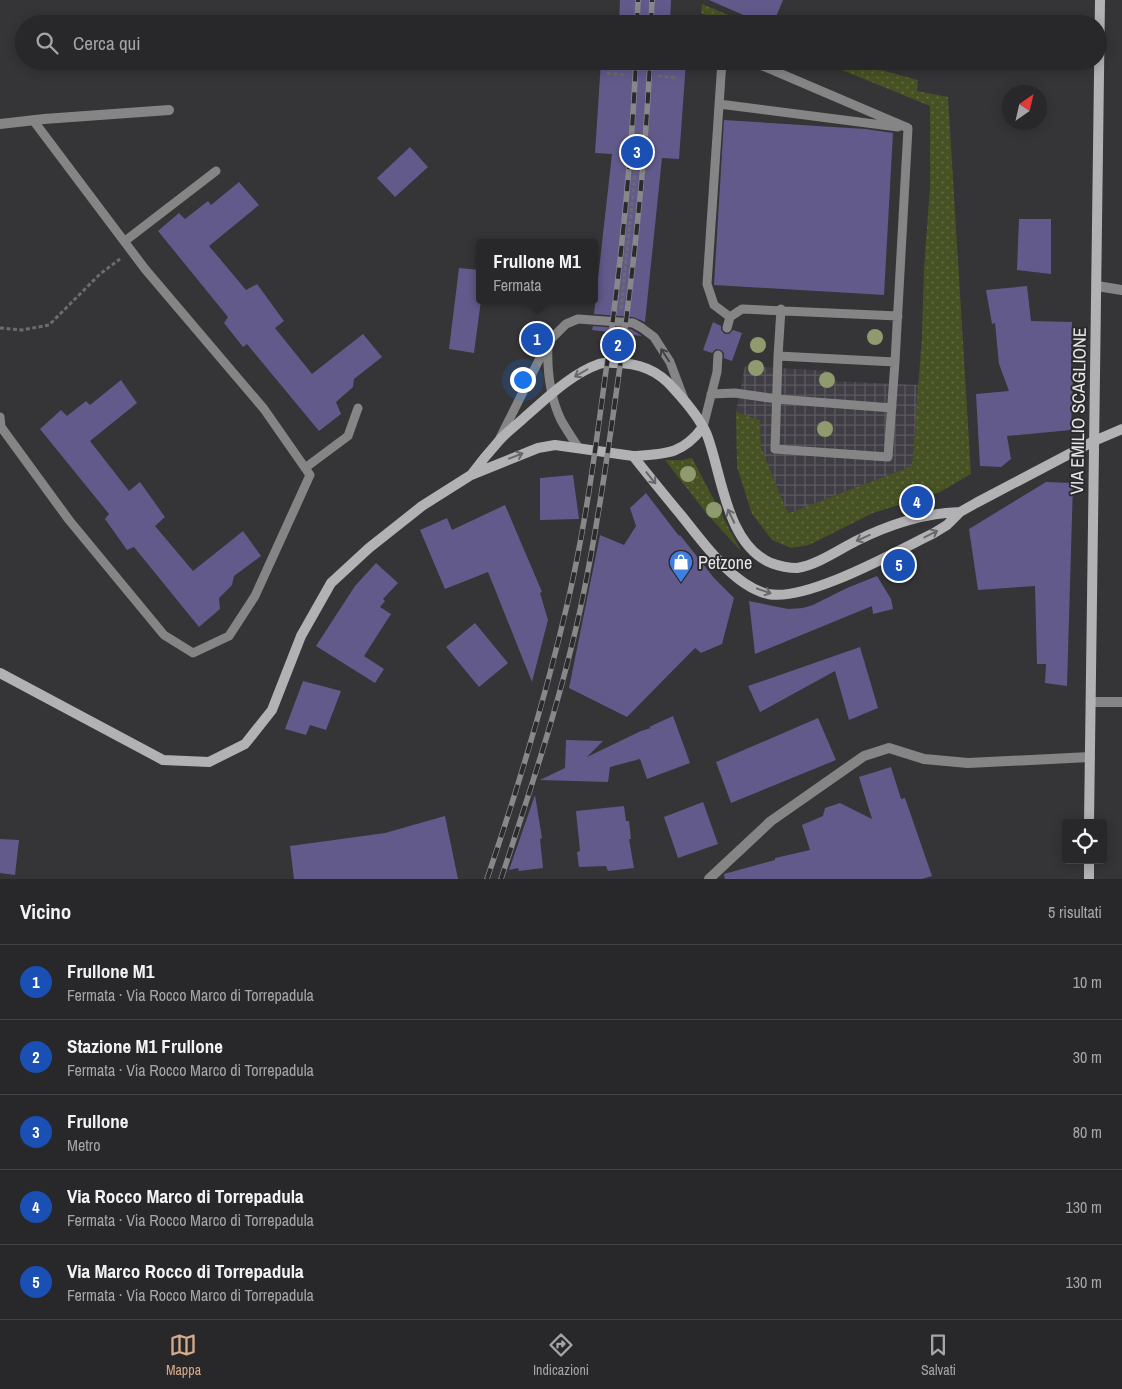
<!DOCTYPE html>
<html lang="it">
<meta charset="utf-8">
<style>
:root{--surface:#282729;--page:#343335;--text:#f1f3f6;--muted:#a5a5a8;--line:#444446;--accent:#d6ab8b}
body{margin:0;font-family:"Archivo Narrow",sans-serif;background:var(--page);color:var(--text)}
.controls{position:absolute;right:15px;bottom:15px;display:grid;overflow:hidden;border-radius:5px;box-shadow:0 2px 12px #0003}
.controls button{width:45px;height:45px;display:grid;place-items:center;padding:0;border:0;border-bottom:1px solid var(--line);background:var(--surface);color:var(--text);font:25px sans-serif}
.compass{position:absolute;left:1002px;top:85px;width:45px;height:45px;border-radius:50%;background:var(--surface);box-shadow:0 2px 12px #0003;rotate:34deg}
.you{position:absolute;left:522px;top:379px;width:18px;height:18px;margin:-12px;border:4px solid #fff;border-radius:50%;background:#1a73e8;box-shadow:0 0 0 8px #1a73e833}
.badge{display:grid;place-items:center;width:32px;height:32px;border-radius:50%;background:var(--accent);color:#fff;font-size:16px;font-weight:700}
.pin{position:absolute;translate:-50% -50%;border:2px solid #fff;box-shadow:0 1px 5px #0006}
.popup{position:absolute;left:476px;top:239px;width:122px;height:65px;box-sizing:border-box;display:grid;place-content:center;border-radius:5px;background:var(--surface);filter:drop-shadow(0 1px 4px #0005);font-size:16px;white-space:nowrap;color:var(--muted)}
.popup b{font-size:19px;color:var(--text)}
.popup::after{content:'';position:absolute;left:50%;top:100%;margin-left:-10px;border:10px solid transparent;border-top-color:var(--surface)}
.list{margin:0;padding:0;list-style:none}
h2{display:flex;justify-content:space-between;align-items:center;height:65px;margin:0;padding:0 20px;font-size:21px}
h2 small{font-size:16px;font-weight:400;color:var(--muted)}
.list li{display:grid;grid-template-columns:32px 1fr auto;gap:15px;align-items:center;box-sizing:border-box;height:75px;padding:0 20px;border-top:1px solid var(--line)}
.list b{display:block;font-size:19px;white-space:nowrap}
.list p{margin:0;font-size:16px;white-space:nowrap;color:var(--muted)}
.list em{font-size:16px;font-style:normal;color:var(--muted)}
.icon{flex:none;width:28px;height:28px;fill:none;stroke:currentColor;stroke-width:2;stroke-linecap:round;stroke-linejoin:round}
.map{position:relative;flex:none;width:1122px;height:879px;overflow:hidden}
.search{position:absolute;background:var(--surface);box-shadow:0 2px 12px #0003;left:15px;right:15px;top:15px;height:55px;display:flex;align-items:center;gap:12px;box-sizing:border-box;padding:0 18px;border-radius:28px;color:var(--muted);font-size:19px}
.sheet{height:440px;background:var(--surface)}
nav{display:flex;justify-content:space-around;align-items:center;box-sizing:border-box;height:70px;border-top:1px solid var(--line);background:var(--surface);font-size:14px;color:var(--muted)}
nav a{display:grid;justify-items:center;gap:2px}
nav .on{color:var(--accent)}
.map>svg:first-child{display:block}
.industrial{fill:url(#industrial-grid)}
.grass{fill:url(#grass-dots)}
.building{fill:#625a8b}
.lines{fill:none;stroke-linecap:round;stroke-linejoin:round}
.path{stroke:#6c6b6e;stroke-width:3;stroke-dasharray:4 2.5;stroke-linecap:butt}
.lane{stroke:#858586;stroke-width:9}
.street{stroke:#858586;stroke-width:10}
.secondary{stroke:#b2b2b5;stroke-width:10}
.rail-casing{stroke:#88878a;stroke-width:5.5}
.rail{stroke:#2b2a2d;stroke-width:4;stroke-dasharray:11;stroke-linecap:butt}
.tree{fill:#8f9a6e}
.oneway{stroke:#424143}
.oneway2{stroke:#68676a}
.labels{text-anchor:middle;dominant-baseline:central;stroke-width:4;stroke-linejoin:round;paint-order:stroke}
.street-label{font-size:18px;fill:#e6e5e7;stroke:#2b2a2d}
.poi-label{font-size:18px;fill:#e6e5e7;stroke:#2b2a2d;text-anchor:start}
</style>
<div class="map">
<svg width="1122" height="879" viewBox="0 0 1122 879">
<defs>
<pattern id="industrial-grid" width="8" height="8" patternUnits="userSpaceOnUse" patternTransform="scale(1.25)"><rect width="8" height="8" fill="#413d45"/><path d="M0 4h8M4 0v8" fill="none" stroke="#5c5960"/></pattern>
<pattern id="grass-dots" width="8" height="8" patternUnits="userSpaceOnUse" patternTransform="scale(1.25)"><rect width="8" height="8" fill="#475224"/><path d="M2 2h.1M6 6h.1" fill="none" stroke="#626b44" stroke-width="1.8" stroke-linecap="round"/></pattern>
</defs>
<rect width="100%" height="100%" fill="#353437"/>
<!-- industrial -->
<path class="industrial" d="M745,366l84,5v10l90,4 -7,81 -123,47 -4,-6 -24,-60 -1,-27 -24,-8z"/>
<!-- grass -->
<path class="grass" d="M702,4l48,20h-23l-26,-11z
M820,61h28l70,19 -1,11 31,6 23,377 -31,18 -67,21 -64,32 -18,3 -19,-8 -20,-26 -15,-47 -1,-55 24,8 1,27 24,60 4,6 123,-47 10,-129 2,-69 6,-80v-82z
M692,458l49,93 -34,-37 -42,-54h16z"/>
<!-- building -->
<path class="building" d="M620,0h51l-1,24h-51z
M709,0h74l-10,24h-9z
M601,61l85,1 -7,97 -17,-1 -17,164 -12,-5 -39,-3 18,-160 -17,-1z
M724,120l141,9 28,4 -9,162 -170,-10z
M410,147l18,20 -33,30 -18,-19z
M239,182l20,23 -50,41 37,44 11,-6 27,37 -9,7 37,46 51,-40 19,23 -28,22 -1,8 -17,15 5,12 -22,17 -72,-87 -4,3 -19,-24 4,-6 -70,-86 21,-18 6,6 23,-18 3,4z
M1019,219h32v55l-34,-4z
M459,268l21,2v30h1l-7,53 -25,-4z
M1027,286l4,35 41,1 -1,53h2l-2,55 -64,6 4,23 -10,8 -21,-1 -4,-72 33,-3 -10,-27 -4,-41 -3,1 -6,-34z
M713,322l8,4v4l4,4h4l4,-4 9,3 -10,28 -8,-3v-5l-3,-3 -5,-1 -4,4 -9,-3z
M593,326l38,3 11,7 -50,-6z
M121,380l16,23 -47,38 39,50 11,-9 25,35 -10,9 38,45 50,-40 18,25 -27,20 -2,9 -13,13 1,11 -21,18 -65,-80 -7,3 -22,-31 4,-5 -69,-85 21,-19 6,6 19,-15 4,4z
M573,475l6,44 -39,1v-42z
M1046,482l27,1 -6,203 -22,-3 1,-19h-9l-2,-78 -57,4 -9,-61z
M646,493l33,43 1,-1 34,43 20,20 -12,46 -21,9 -6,-5 -68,69 -58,-29 31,-153 24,10 12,-19 -6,-18z
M505,505l37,87 -2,1 8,27 -16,62 -44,-110 -43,17 -25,-59 27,-12 5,12z
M376,563l22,20 -15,16 2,2 -5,6 11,7 -27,42 20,13 -9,14 -59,-37 39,-60z
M877,576l14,23 2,10 -20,5 -1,-8 -117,48 -6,-53 39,8 15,-1 10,-3 34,-17z
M475,623l33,40 -29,24 -33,-40z
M860,647l18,61 -29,12 -14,-49 -75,41 -12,-26z
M303,681l38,10 -15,39 -16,-5 -4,10 -21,-6z
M673,716l17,47 -43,16 -7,-20 -30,8 -2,15 -68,-2 25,-12 1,-28 37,1 -16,16 54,-26 10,-3 -2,-1z
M818,718l18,42 -105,43 -15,-41z
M891,767l10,32 4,-1 27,78 -10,3h-197l-1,-5 51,-14v-2l35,-8 -8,-25 21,-9 2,-8 15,-5 32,16 -13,-42z
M535,795l7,43 -2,1 3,29 -24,3 -1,-3 -9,2z
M703,802l15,42 -40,14 -14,-41z
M624,806l2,15h3l2,18h-2l5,29 -26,3 -2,-5 -27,1 -2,-15 3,-1 -4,-40z
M445,816l13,63h-164l-4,-33 95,-13z
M0,839l19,1 -4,35 -15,-2z"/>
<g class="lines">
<!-- path -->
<path class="path" d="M607,73l20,2
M658,76l20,2
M621,309l16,-153
M0,328l22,2 27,-5 51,-51 20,-15"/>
<!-- lane -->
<path class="lane" d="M722,61l-15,223 7,21 16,12
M751,61l157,67 -13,234 -117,-6 3,-47
M719,104l179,23
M125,241l91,-70
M727,328l3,-11 12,-8 156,7
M548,345c-1,24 2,52 13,75 5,9 11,18 17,27
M778,356l-3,93 113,8 7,-95
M711,394l24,-1 42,6 115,9
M0,417l1,10 68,93 95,115 29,18 36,-17 26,-40 55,-121 -46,-66 -119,-140 -112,-149
M703,427l14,-55 1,-17
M500,438l48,-96 18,-18 12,-5 55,4 9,5 12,9 16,25 14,37
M305,468l43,-32 10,-28"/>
<!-- street -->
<path class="street" d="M0,124l44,-5 125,-9
M1097,286l25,4
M1091,702h31
M709,879l62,-58 93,-65 25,-8 35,11 44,4 122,-6"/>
<!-- secondary -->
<path class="secondary" d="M633,456c32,-2 49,-1 70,-29
M472,474c8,-11 17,-22 26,-32 8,-10 19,-17 28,-26 22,-19 45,-42 73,-52 5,-2 10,-1 15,-1 25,0 44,7 60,26 12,13 26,29 33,46 15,39 19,109 64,128 8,3 18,5 26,5 20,-3 41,-18 59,-27 32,-16 68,-28 104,-29
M0,673l163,87 46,2 36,-18 27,-34 29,-74 30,-53 38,-35 53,-42 49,-31 67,-27 17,-3 78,11c16,20 32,40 48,59 21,26 52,71 87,79 39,8 129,-43 166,-61l13,-8 13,-13 16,-9 118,-62 28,-12
M1089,823l11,-823
M1089,879v-19"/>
<!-- rail casing -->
<g class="rail-casing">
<path id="rail" d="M637,24l1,-24
M651,24l1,-24
M487,879c31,-91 59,-183 81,-278 17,-73 27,-148 37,-223 15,-105 26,-211 31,-317
M501,879c30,-91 61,-183 81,-278 16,-77 27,-156 38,-235 14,-101 25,-203 30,-305"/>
</g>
<!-- rail -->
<use href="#rail" class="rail"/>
</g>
<!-- trees -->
<g class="tree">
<circle cx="875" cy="337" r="8"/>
<circle cx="758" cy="345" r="8"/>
<circle cx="756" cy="368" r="8"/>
<circle cx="827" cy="380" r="8"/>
<circle cx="825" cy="429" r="8"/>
<circle cx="688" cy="474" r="8"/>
<circle cx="714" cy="510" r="8"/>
</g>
<!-- one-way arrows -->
<defs><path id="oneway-shaft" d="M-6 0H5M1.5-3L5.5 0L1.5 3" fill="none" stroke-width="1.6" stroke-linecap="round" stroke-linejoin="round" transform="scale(1.25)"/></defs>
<use class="oneway" href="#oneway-shaft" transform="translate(665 355) rotate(-123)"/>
<g class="oneway2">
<use href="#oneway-shaft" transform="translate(581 373) rotate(150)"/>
<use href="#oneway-shaft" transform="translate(516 456) rotate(-21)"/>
<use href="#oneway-shaft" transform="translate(651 478) rotate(51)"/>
<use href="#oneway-shaft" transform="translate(731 516) rotate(-116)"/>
<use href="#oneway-shaft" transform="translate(931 534) rotate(-27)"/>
<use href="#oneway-shaft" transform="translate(863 538) rotate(156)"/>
<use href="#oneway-shaft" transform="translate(764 591) rotate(19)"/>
</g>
<!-- icons -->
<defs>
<g id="shop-pin" transform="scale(1.25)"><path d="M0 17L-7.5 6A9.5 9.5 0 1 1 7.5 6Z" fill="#3f7fe0" stroke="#2b2a2d"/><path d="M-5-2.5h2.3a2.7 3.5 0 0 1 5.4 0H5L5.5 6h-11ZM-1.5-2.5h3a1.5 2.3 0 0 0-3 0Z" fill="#fff"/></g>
</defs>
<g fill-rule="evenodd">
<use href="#shop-pin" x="681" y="562"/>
</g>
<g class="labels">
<!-- street labels -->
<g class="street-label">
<text transform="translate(1078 411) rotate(-89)">VIA EMILIO SCAGLIONE</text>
</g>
<!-- poi labels -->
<g class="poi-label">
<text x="698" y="562">Petzone</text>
</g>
</g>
</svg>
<div class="controls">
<button><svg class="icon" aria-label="locate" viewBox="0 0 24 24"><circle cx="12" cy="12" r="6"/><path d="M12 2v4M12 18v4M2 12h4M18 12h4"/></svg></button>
</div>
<svg class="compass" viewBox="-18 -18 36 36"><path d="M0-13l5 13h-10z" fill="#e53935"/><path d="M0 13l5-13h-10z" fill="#a5a5a8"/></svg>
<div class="you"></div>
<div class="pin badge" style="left:537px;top:339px;background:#1a4fb4">1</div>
<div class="popup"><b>Frullone M1</b>Fermata</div>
<div class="pin badge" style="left:618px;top:345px;background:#1a4fb4">2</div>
<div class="pin badge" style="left:637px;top:152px;background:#1a4fb4">3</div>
<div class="pin badge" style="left:917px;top:502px;background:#1a4fb4">4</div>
<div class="pin badge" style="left:899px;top:565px;background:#1a4fb4">5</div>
<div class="search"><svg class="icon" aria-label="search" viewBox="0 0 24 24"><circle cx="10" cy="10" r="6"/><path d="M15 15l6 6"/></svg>Cerca qui</div>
</div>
<section class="sheet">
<h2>Vicino<small>5 risultati</small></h2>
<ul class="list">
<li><span class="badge" style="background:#1a4fb4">1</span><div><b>Frullone M1</b><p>Fermata · Via Rocco Marco di Torrepadula</p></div><em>10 m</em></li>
<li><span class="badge" style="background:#1a4fb4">2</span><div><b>Stazione M1 Frullone</b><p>Fermata · Via Rocco Marco di Torrepadula</p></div><em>30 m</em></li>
<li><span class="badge" style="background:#1a4fb4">3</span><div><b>Frullone</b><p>Metro</p></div><em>80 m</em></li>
<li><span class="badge" style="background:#1a4fb4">4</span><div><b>Via Rocco Marco di Torrepadula</b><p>Fermata · Via Rocco Marco di Torrepadula</p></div><em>130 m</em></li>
<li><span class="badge" style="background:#1a4fb4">5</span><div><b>Via Marco Rocco di Torrepadula</b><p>Fermata · Via Rocco Marco di Torrepadula</p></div><em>130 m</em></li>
</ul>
</section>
<nav>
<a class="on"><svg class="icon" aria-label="map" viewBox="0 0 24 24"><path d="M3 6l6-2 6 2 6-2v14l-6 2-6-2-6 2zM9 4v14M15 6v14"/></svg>Mappa</a>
<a><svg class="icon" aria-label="directions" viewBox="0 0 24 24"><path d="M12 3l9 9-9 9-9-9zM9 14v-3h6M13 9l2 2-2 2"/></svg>Indicazioni</a>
<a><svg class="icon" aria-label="saved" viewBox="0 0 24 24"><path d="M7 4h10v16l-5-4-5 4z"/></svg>Salvati</a>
</nav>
